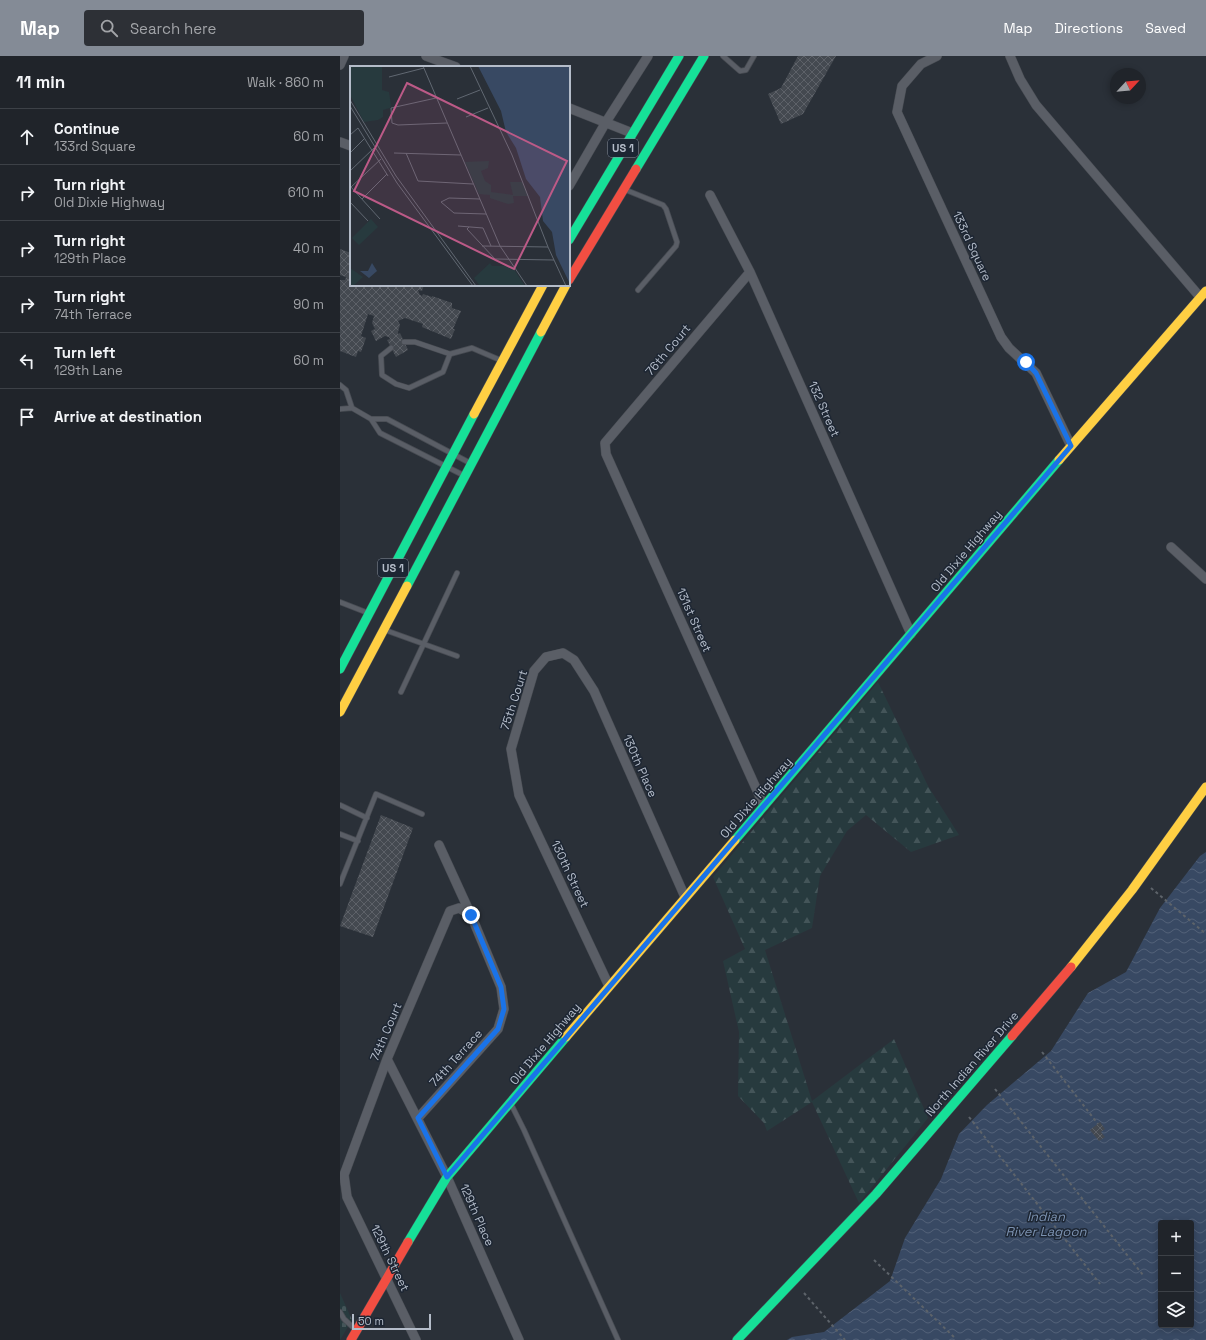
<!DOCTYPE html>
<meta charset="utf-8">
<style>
:root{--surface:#20242a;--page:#2d3036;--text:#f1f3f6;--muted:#a2a4a8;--line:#3d4147;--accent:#848b96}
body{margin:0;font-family:"Space Grotesk",sans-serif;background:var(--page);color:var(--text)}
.controls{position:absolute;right:12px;bottom:12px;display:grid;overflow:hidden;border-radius:4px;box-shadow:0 2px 6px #0003}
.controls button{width:36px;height:36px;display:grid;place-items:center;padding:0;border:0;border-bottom:1px solid var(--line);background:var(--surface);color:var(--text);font:20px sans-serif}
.compass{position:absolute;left:770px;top:12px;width:36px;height:36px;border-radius:50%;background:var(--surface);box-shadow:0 2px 6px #0003;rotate:64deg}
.scale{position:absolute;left:12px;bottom:10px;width:79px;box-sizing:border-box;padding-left:4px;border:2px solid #b4bcc9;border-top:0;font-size:11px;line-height:14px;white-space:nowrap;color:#b4bcc9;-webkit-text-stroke:3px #1d2633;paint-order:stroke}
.stop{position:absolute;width:12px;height:12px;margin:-9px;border:3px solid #1a73e8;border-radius:50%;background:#fff}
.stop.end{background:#1a73e8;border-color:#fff;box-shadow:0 1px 4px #0008}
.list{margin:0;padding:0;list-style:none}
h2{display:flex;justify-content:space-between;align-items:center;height:52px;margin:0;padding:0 16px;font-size:17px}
h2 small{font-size:13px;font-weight:400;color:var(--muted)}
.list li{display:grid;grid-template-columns:26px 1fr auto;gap:12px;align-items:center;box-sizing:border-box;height:56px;padding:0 16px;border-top:1px solid var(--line)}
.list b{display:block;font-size:15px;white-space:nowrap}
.list p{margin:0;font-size:13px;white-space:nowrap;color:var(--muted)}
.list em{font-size:13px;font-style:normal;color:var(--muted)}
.icon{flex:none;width:22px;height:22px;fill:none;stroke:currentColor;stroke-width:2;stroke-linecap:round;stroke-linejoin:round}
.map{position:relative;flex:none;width:866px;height:1284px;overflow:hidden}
header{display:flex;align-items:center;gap:24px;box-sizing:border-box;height:56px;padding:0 20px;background:var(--accent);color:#fff}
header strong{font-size:19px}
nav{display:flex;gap:22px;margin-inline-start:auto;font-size:14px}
.search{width:280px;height:36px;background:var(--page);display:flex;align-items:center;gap:10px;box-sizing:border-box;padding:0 14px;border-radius:4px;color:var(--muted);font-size:15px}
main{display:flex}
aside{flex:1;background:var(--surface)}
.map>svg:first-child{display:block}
.forest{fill:url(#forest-firs)}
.cemetery{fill:url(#cemetery-stones)}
.water{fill:url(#water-waves);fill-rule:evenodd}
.building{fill:url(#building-cross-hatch)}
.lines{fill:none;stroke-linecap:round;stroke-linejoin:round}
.lane-casing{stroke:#484c53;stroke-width:6}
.street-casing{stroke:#484c53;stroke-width:10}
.fast-casing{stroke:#484c53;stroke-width:10}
.slow-casing{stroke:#484c53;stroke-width:10}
.jam-casing{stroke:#484c53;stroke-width:10}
.path{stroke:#5d636a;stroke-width:2;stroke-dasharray:3 3;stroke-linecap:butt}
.lane{stroke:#5a5e66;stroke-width:4.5}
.street{stroke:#5a5e66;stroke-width:9}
.fast{stroke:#16e098;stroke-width:9}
.slow{stroke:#ffcf43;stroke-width:9}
.jam{stroke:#f24e42;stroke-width:9}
.route{stroke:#1a73e8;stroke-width:5}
.labels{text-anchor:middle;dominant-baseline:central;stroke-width:3;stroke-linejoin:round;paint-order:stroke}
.shield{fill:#1d2633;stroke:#878f9c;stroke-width:1}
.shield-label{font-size:11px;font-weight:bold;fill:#b4bcc9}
.street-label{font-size:12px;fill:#b4bcc9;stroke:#1d2633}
.water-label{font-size:13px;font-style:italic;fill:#7c92b1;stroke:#1d2633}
.inset-road{fill:none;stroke:#616872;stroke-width:1}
.view{fill:#bc5a87;fill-opacity:0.15;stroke:#bc5a87;stroke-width:2}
.inset-edge{fill:none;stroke:#b4bcc9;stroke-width:2}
</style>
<header>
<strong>Map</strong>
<div class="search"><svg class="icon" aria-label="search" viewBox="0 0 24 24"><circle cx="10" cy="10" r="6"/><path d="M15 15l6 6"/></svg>Search here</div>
<nav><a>Map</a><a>Directions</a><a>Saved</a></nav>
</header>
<main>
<aside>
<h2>11 min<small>Walk · 860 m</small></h2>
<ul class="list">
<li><svg class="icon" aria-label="ahead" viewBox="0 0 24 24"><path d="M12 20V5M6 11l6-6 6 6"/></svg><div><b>Continue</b><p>133rd Square</p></div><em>60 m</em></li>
<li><svg class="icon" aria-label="right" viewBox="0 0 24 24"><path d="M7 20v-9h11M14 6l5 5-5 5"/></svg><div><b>Turn right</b><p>Old Dixie Highway</p></div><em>610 m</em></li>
<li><svg class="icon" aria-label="right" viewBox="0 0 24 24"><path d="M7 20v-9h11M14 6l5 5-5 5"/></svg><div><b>Turn right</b><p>129th Place</p></div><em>40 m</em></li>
<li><svg class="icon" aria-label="right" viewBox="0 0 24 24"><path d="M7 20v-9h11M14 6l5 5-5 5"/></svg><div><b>Turn right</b><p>74th Terrace</p></div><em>90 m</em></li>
<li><svg class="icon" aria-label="left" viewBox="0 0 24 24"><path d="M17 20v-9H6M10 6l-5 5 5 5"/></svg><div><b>Turn left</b><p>129th Lane</p></div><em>60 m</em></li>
<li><svg class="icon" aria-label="arrive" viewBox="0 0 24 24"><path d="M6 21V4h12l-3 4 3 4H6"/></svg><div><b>Arrive at destination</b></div></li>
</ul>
</aside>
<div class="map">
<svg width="866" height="1284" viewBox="0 0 866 1284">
<defs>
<pattern id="forest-firs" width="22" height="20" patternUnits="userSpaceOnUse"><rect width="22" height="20" fill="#273a3e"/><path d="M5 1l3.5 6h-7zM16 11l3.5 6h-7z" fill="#445559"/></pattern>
<pattern id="cemetery-stones" width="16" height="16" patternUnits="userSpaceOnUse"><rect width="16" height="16" fill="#273a3e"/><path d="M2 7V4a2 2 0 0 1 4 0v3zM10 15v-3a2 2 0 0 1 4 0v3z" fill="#445559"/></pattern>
<pattern id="water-waves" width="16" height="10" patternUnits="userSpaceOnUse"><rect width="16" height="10" fill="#384963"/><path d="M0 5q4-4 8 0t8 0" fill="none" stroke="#526178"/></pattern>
<pattern id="building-cross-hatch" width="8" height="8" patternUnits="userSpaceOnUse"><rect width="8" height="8" fill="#444950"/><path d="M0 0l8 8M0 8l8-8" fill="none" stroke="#5d6168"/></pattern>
</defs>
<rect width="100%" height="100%" fill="#2a3038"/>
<!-- forest -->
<path class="forest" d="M538,626l50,104 31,49 -48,17 -45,-37 -19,16 -27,45 -8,52 -47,22 47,151 82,-62 34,79 -69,85 -47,-101 -45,29 -3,-8 -26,-27 1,-64 -16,-71 22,-12 -32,-72z"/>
<!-- cemetery -->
<path class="cemetery" d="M0,1237l12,27 -12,20z"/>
<!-- water -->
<path class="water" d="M866,796v488h-419l5,-3 32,-5 66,-51 15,-43 36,-59 18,-45 28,-29 64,-54 37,-58 38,-21 34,-64 40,-52zM821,1167h30v102h-30z"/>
<!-- building -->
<path class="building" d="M458,0h38l-33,58 -22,10 -13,-30 13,-6z
M0,193l11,4v32l42,2 1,-2h30l-2,6 -4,-1 2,5 2,1 1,-2 9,3v-1l20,7v5l9,3 -8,18h2l-4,10 -29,-12 1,-3 -18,-6 -7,3 2,4 -2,7v2l2,-1 8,17 -12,7 -9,-17 3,-1 -1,-2 -4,-1 -9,5 -5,-10 4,-2 -3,-6 2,-7 -6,-2 -7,22 5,2 -5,14 -3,-1 -2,6 -16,-6v-71h5l1,-3 -6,-2z
M41,759l32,13 -40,109 -33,-11z
M760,1066l5,7 -4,3 4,5 -6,4 -9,-11z"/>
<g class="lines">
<!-- lane casing -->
<g class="lane-casing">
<path id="lane" d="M383,0l17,15 6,-1 8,-14
M286,134l37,15 3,4 11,33 -1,4 -38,44
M64,286h11l35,12 22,-6 28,12
M51,292l-10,8 1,19 14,9 13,4 34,-16 7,-18
M0,329l6,5 6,18
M0,353l12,-1 19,11 9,14 83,42
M31,363h16l83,44
M0,546l28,11
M45,574l72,26
M61,636l56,-119
M0,749l27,13
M0,778l18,7
M0,828l36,-90 46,20
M171,1048l13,26 94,210
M0,1256l4,7 12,11"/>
</g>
<!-- street casing -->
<g class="street-casing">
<path id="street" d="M86,0l30,11
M597,0l-16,8 -19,22 -5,26 104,225 8,11 27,25 35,73
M670,0l10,23 16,26 164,192
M0,9l4,-9
M229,52l63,25
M0,86l11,4
M229,130l37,-64 42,-66
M370,139l40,77 161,362
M410,216l-145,171 1,11 158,352
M831,491l35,32
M269,930l-90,-191 -8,-46 23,-78 12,-14 17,-4 11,7 20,31 91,206
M47,1003l60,118 72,163
M78,1062l80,-89 6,-20 -3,-22 -30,-72 -32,-70
M76,1284l-69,-143 -3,-22 43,-116 63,-148 9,-3 12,7"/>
</g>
<!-- fast casing -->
<g class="fast-casing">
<path id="fast" d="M296,113l68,-113
M229,184l110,-184
M67,530l134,-254
M0,613l134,-255
M395,784l324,-380
M68,1186l39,-65 119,-140
M397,1284l139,-146 136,-158"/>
</g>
<!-- slow casing -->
<g class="slow-casing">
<path id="slow" d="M201,276l25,-47
M134,358l69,-129
M719,404l147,-169
M0,656l67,-126
M731,911l61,-77 74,-103
M226,981l169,-197"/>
</g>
<!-- jam casing -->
<g class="jam-casing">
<path id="jam" d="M229,224l67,-111
M672,980l59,-69
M11,1284l57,-98"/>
</g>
<!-- path -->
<path class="path" d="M811,832l55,46
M702,996l56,72
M655,1033l148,186
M629,1061l131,167
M534,1204l82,79
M464,1237l41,47"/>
<!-- lane -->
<use href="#lane" class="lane"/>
<!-- street -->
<use href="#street" class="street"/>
<!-- fast -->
<use href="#fast" class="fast"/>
<!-- slow -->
<use href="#slow" class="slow"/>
<!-- jam -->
<use href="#jam" class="jam"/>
</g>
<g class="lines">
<!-- route -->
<path class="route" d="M131,859l30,72 3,22 -6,20 -80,89 29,59 624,-731 -35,-73 -10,-11"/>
</g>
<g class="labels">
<!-- shield labels -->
<g class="shield">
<rect x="268" y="83" width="30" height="18" rx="3"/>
<rect x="38" y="503" width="30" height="18" rx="3"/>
</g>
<g class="shield-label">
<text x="283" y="92">US 1</text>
<text x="53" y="512">US 1</text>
</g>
<!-- street labels -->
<g class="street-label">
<text transform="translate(632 190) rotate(65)">133rd Square</text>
<text transform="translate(328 294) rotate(-50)">76th Court</text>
<text transform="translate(484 353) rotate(66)">132 Street</text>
<text transform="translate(626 495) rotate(-50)">Old Dixie Highway</text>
<text transform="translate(354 564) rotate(66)">131st Street</text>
<text transform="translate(174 644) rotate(-72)">75th Court</text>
<text transform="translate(300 710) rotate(66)">130th Place</text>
<text transform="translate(416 742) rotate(-49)">Old Dixie Highway</text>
<text transform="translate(230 818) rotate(65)">130th Street</text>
<text transform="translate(46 976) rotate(-67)">74th Court</text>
<text transform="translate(205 988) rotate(-50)">Old Dixie Highway</text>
<text transform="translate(116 1002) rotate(-48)">74th Terrace</text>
<text transform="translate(632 1008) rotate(-49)">North Indian River Drive</text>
<text transform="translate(137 1159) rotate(66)">129th Place</text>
<text transform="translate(50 1202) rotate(64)">129th Street</text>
</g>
<!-- water labels -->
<g class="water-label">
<text x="706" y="1160">Indian<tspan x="706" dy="15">River Lagoon</tspan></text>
</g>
</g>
<!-- overview -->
<g transform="translate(10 10)">
<rect width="220" height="220" fill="#2a3038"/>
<path d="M21,153l7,8 -19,18 -7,-7zM0,202l13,9 -10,9h-3z" fill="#273a3e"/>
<path d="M0,0h32v24l7,2 2,13 -1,3 -7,2v7l-5,3 -14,2 -14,-27zM139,95l-1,7 -7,3 4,10 6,4v7l22,3 -3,-13h12l7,14h-16l1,7 -6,1 -18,-6v-3l-11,-1 -14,-32z" fill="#273a3e"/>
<path d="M140,197l2,3h20l13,20h-45l-6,-8z" fill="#273a3e"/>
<path d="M220,0v218l-14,-29 -4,-23 -9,-11 -3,-24 -14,-18 -10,-31 -10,-16 -5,-21 -23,-45zM22,197l5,8 -8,7 -9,-7h8z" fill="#384963"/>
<path class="inset-road" d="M73,0l77,180 27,40M120,0l42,89 36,92 18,39M39,11l35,-9M86,32l-45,10 1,15 6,2 49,-2M107,33l23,-9M0,34l46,76 80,110M0,40l47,77 76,103M116,51l22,-9M0,69l8,-7 30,48M0,87l14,-14M44,87l67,2M56,87l12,28 55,3M0,105l24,-23M0,120l30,33M1,121l30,-28M12,133l25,-25M130,133l-31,-1 -8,4 13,11 32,1M0,136l18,19M108,160l25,2 8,18M119,161l-2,2 28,30 59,1M132,180l66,1"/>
<path class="view" d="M57,17l160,78 -53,108 -160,-78z"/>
<rect width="220" height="220" class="inset-edge"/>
</g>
</svg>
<div class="controls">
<button>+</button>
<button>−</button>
<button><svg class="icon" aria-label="layers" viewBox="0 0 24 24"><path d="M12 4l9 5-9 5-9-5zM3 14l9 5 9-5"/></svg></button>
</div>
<svg class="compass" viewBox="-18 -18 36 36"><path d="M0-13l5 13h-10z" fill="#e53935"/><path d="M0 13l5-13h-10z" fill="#a2a4a8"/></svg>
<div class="scale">50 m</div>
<div class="stop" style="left:686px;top:306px"></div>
<div class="stop end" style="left:131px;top:859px"></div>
</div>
</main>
